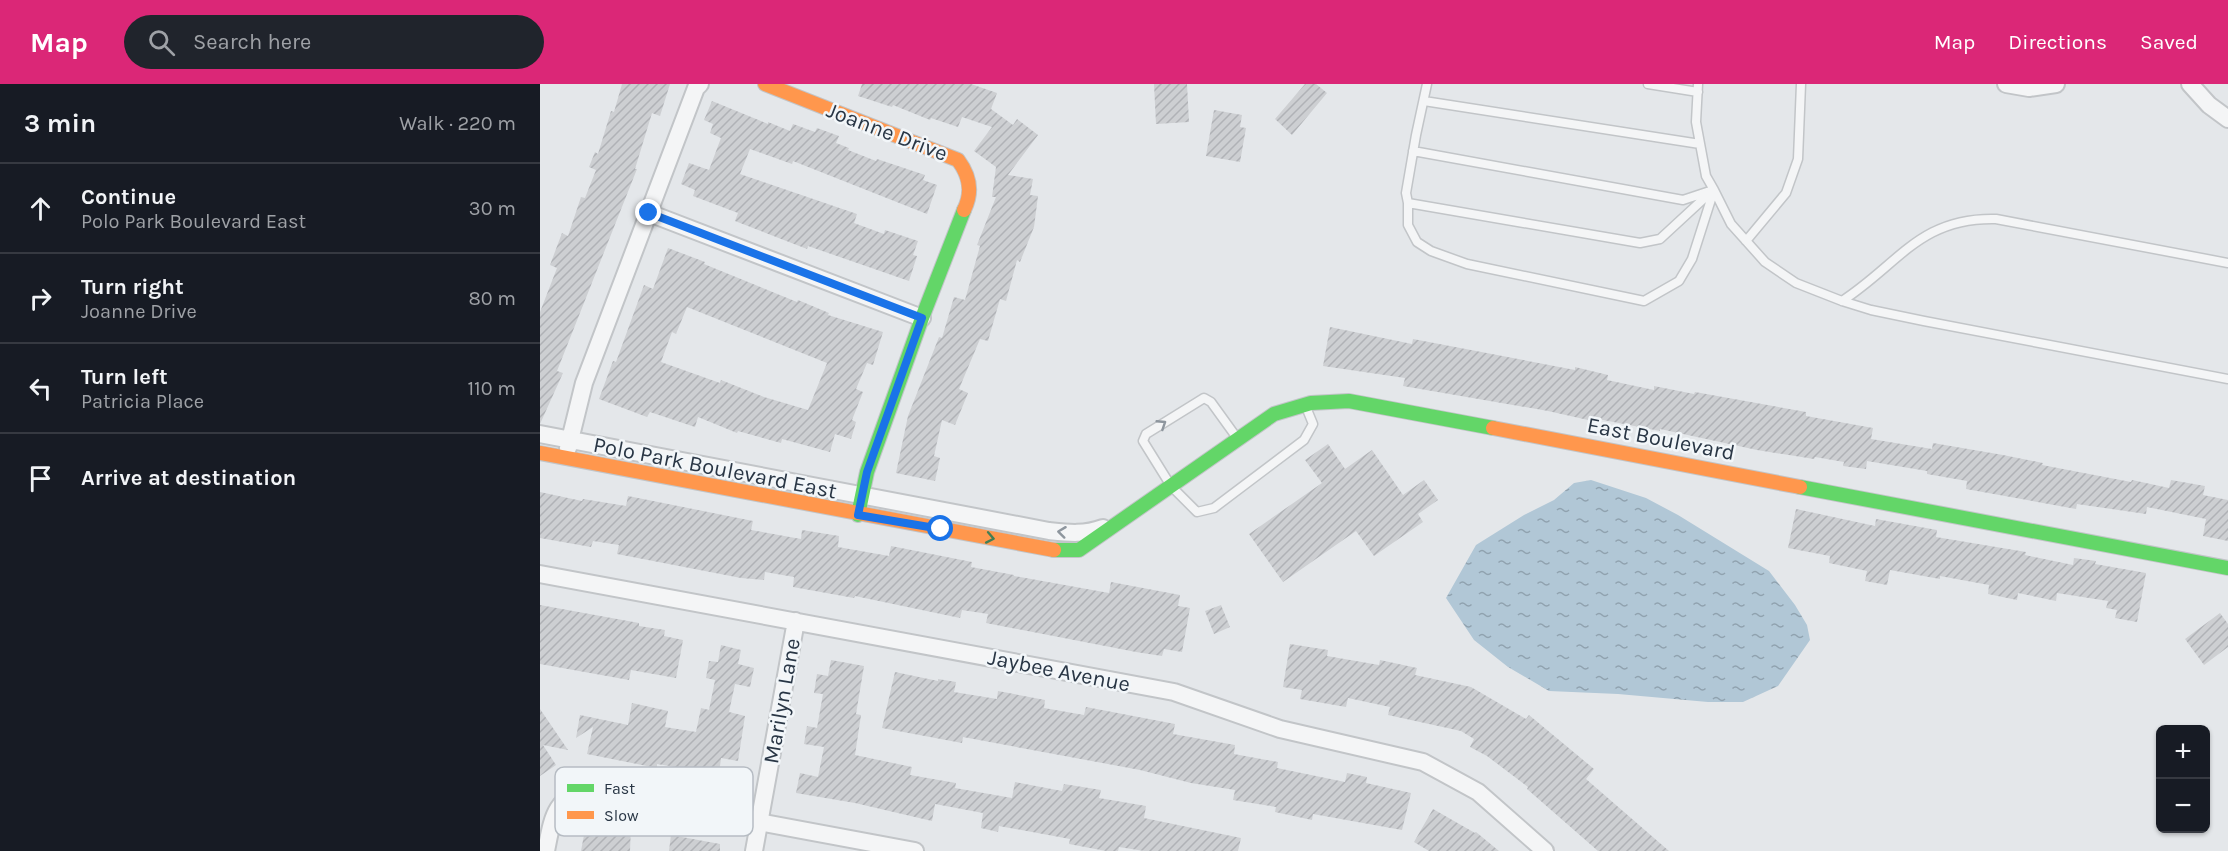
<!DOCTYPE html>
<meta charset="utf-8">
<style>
:root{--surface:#171b24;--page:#20242c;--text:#f1f3f6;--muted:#9ea1a6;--line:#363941;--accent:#db2777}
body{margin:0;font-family:Karla,sans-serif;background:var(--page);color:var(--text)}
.controls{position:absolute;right:18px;bottom:18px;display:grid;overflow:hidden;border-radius:9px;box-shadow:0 2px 4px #0004}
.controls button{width:54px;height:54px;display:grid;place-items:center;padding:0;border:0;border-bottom:2px solid var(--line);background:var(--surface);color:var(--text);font:30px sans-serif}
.stop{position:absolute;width:18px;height:18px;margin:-14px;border:4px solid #1a73e8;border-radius:50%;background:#fff}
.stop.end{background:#1a73e8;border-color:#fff;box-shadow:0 2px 6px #0008}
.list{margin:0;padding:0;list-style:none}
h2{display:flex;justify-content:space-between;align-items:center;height:78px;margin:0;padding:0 24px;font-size:26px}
h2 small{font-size:20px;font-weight:400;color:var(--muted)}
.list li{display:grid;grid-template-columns:39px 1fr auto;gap:18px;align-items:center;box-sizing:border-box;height:90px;padding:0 24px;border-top:2px solid var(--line)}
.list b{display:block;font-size:22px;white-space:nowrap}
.list p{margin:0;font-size:20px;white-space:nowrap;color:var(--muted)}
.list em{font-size:20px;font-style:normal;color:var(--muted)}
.icon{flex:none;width:33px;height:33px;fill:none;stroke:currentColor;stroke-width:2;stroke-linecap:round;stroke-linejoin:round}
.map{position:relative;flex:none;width:1688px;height:767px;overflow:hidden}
header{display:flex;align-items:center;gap:36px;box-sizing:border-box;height:84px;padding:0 30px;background:var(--accent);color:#fff}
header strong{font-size:28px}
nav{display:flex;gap:33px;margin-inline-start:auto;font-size:21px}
.search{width:420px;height:54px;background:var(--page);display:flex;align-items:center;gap:15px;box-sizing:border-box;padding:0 21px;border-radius:33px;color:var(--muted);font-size:22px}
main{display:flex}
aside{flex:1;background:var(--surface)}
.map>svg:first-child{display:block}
.water{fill:url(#water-ripples)}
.building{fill:url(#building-hatch);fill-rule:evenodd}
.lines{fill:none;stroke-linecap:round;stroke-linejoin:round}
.lane-casing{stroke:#c2c5c8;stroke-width:11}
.street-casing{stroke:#c2c5c8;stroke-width:20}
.fast-casing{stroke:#c2c5c8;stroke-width:16}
.slow-casing{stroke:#c2c5c8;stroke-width:16}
.lane{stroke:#f4f5f6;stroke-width:8}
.street{stroke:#f4f5f6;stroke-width:16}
.fast{stroke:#63d668;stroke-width:14}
.slow{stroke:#ff974d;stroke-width:14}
.oneway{stroke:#8e969e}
.oneway2{stroke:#437e55}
.route{stroke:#1a73e8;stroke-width:8}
.labels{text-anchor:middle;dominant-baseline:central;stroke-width:5;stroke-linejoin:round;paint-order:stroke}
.street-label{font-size:22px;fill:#293645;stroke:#f2f6f9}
.key{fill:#f2f6f9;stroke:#b6bcc3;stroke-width:1.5}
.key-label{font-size:16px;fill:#293645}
</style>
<header>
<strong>Map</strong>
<div class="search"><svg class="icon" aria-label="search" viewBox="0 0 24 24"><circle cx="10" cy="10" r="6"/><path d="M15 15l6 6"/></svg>Search here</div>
<nav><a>Map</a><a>Directions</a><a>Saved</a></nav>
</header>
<main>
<aside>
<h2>3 min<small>Walk · 220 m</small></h2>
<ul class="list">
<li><svg class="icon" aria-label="ahead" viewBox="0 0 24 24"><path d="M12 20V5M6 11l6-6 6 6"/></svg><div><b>Continue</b><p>Polo Park Boulevard East</p></div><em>30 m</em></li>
<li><svg class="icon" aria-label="right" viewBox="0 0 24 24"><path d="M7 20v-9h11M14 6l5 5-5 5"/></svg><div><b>Turn right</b><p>Joanne Drive</p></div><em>80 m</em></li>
<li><svg class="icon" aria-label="left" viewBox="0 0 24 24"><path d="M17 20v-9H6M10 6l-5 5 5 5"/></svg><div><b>Turn left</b><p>Patricia Place</p></div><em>110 m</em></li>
<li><svg class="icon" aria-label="arrive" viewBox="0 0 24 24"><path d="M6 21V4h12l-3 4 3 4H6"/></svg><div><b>Arrive at destination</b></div></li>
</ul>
</aside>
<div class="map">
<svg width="1688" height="767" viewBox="0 0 1688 767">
<defs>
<pattern id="water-ripples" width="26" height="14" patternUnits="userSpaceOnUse" patternTransform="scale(1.5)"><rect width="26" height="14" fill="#b1c7d6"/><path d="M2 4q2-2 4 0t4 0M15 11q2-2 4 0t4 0" fill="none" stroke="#90a2af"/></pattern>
<pattern id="building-hatch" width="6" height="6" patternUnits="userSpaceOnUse" patternTransform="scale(1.5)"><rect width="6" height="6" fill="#cdcfd2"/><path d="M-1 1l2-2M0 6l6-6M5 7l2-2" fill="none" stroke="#b0b2b6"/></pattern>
</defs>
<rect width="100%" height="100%" fill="#e4e7ea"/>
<!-- water -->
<path class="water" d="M1051,396l55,18 32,17 91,56 26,34 12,20 3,15 -32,46 -35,16h-35l-90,-8 -69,-3 -41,-24 -34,-27 -28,-42 30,-53 48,-30 30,-15 20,-17z"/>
<!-- building -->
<path class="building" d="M82,0h48l-10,32 -8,-3 -17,56h2l-80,202 6,2 -23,51v-112l17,-44 -7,-3 12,-32 6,3 13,-39 4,1 11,-28 -7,-3 6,-15 3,2 13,-43 3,1z
M322,0h109l26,9 -6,16 22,16 4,-6 21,16 -30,40 25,4 -3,16 8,1 -4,31 -14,35 -3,-2 -11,41 -6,-2 -12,42 -8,-2 -21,50 9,4 -13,32 -13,-5 -8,36 6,2 -5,23 -39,-8 12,-57 31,-79 3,1 12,-41 11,3 15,-54 -3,-1 19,-48h-4l4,-30 -22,-16 18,-24 -30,-10 -4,10 -27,-9 -1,2 -37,-15 -1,2 -34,-11z
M614,0h33l2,38 -33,2z
M765,0h11l11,9 -35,42 -17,-16z
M172,17l56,23v-2l22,9 3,-7 22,8 2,-4 22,8 -3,7 13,5 -1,2 28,11 1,-2 48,16 -2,5 14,5 -10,29 -134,-53 -1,3 -42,-15 -10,25 117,40 -3,9 30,11 1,-4 33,11 -5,14 4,1 -8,25 -101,-35 -1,3 -31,-12 -41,-16 3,-8 -45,-17 2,-6 -14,-6 8,-21 20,7 12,-32 -11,-5 3,-9 -9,-4z
M674,26l28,5 -2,12 6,1 -6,34 -34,-6z
M128,164l37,14 -1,2 93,38 1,-2 31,13 -1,2 55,17 -10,33 -6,-2 -11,26 7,3 -11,28 4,2 -5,17 -16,-5 -5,18 -48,-13 -1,4 -43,-12 -1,2 -39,-16 -3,10 -45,-15 -3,5 -48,-18 14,-38 3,1 28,-77 9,4zM147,223l140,56 -19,47 -44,-13 -43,-17 -1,3 -59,-21 11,-30 4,2z
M790,243l82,17 1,-5 162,31v-3l33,8 -1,5 47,10v-4l40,8 1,-2 111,20v4l67,12 -2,11 61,10 1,-6 70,12 40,8 -1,2 89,17 1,-2 37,8 2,-8 34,6 -2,9 25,5v41l-25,-5 3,-17 -59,-12 -1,7 -69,-10 -1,5 -110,-20 1,-8 -40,-7v-3l-60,-10 -1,8 -23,-3 1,-4 -29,-5 -1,2 -57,-9 -97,-21v2l-62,-12 -1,3 -49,-11 -145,-25 2,-8 -82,-12z
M788,360l17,25 27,-19 31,45 21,-15 14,20 -20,14 5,8 -49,34 -18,-25 -73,51 -34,-48 73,-51 -17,-23z
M0,408l42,9 1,-2 43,7 2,-10 125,25 -2,9 50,9 1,-9 37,6 -1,11 51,9 2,-10 81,16 -1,5 43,8v1l95,17 2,-11 69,13 -2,11 12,2 -8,44 -18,-3 -2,7 -26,-4 -150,-29 2,-9 -26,-4 -2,8 -105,-22 -1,2 -61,-11 1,-10 -29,-5 -1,8 -23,-2 -124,-24 2,-9 -26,-4 -2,6 -51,-9z
M1256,425l79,17 1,-7 61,11 -1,7 90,15 -1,3 48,10 1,-7 22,3 -1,3 51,9 -9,49 -22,-4 2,-8 -11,-2 2,-7 -51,-8 -1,8 -38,-8 -1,7 -29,-6 1,-9 -49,-9v3l-50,-9 -3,15 -22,-4 2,-10 -38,-8 1,-7 -42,-8z
M0,521l99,18v3l26,4 -1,6 19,4 -7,38 -45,-8 -2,10 -89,-16z
M681,521l9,22 -16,7 -9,-23z
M1680,529l8,11v23l-24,18 -19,-26z
M750,560l38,6 -1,6 52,9 1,-5 37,8 -2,7 56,12 55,32 3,-4 65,54 -8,10 83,72h-71l-71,-62 1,-2 -41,-31 -17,-9 4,-8 -13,-8 -73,-16 2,-8 -42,-9 -2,9 -46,-8 2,-9 -19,-3z
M181,561l20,5 -3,14 16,4 -4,19 -15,-3 -6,28 16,4 -7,45 -17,-3 -2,16 -62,-10v4l-70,-14 6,-27 -17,11 4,-23 48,10 4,-22 36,8 -3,16 31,5 5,-24 8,2 6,-30 -9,-2 3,-17 9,1z
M291,576l33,6 -8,48 5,1 -6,40 57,12 -2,8 46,8 -1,5 57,10 3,-16 47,9 2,-7 37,6 -2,8 47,8 -2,12 97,20 -3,13h-94l-25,-4 -1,4h-12l-37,-7 1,-5 -71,-13 -1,6 -17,-4 2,-15 -48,-9 -3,17 -77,-18 -59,-10 4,-20 18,4 6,-30 -20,-3 3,-18 10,2 6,-34 -9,-1 3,-19 11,2z
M355,588l43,9v-2l18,3 -2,10 43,7 1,-8 47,9 -1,8 40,7 2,-8 89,17 -2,10 62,11 -1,9 44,8 -1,6 68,14 2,-9 20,4 -1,6 45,10 -9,37 -89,-16 -1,6 -37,-8 1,-5 -43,-7 2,-10 -44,-7 -51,-13 -177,-33 -1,6 -80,-15z
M0,625l28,41 -25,-5 13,20 -16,11z
M893,725l42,24 1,-1 23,19h-70l-15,-9z
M58,736l33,6 -1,25h-49l3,-16 11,2z
M131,751l49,9v7h-51z"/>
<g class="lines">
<!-- lane casing -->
<g class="lane-casing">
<path id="lane" d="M887,0l-11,51 -10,58 2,10v22l9,17 14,9 36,13 177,37 35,-20 13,-22 22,-69 -8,-14 -10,-54 2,-38
M1108,0l50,8
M884,17l276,43
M873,67l270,49 27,-9
M1174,106l17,34 34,38 31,21 46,18 29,9 53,11 304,58
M868,119l232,40 20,-4 52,-48
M1206,157l40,-48 12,-34 3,-75
M1302,217c57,-37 78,-84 154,-82l232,44
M697,354l-26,-36 -7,-4 -58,36 -3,7 28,45 26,26 17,-4 90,-68 9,-16 -7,-17"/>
</g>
<!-- street casing -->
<g class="street-casing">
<path id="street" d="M1466,0l23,4 27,-4
M1650,0l19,21 19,14
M109,129l273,105
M0,350l509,97c19,2 35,4 54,-3
M28,364l16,-65 112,-295 4,-4
M0,490l634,118 106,37 143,33 55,30 67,59
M6,767c6,-30 8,-57 45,-60l324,60
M214,767l42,-230"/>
</g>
<!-- fast casing -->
<g class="fast-casing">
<path id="fast" d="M1260,403l428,81
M318,431l9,-43 55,-154 42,-108
M514,466h25l195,-136 37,-11 38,-2 144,27"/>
</g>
<!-- slow casing -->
<g class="slow-casing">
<path id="slow" d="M225,0l193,76c12,16 15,32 6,50
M953,344l307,59
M0,369l514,97"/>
</g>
<!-- lane -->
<use href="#lane" class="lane"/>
<!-- street -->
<use href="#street" class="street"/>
<!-- fast -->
<use href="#fast" class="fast"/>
<!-- slow -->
<use href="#slow" class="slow"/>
</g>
<!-- one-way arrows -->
<defs><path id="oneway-chevron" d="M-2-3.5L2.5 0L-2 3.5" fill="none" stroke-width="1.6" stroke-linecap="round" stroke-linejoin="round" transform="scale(1.5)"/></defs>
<g class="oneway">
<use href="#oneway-chevron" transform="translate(622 340) rotate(-33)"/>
<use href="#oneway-chevron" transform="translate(522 448) rotate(-173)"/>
</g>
<use class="oneway2" href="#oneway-chevron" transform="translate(450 454) rotate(11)"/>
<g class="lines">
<!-- route -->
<path class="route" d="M109,129l273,105 -55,154 -9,43 83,14"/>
</g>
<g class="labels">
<!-- street labels -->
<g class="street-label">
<text transform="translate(347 48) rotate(21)">Joanne Drive</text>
<text transform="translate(1121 355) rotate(11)">East Boulevard</text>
<text transform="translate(175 384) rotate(11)">Polo Park Boulevard East</text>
<text transform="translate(519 587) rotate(11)">Jaybee Avenue</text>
<text transform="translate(242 617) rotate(-80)">Marilyn Lane</text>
</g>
</g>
<!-- legend -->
<rect x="15" y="683" width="198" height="69" rx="9" class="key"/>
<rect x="27" y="700" width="27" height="8" fill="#63d668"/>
<rect x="27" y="727" width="27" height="8" fill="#ff974d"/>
<g class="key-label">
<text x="64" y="710">Fast</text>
<text x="64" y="737">Slow</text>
</g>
</svg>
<div class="controls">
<button>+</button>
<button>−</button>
</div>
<div class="stop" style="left:401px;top:445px"></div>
<div class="stop end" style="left:109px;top:129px"></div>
</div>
</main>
